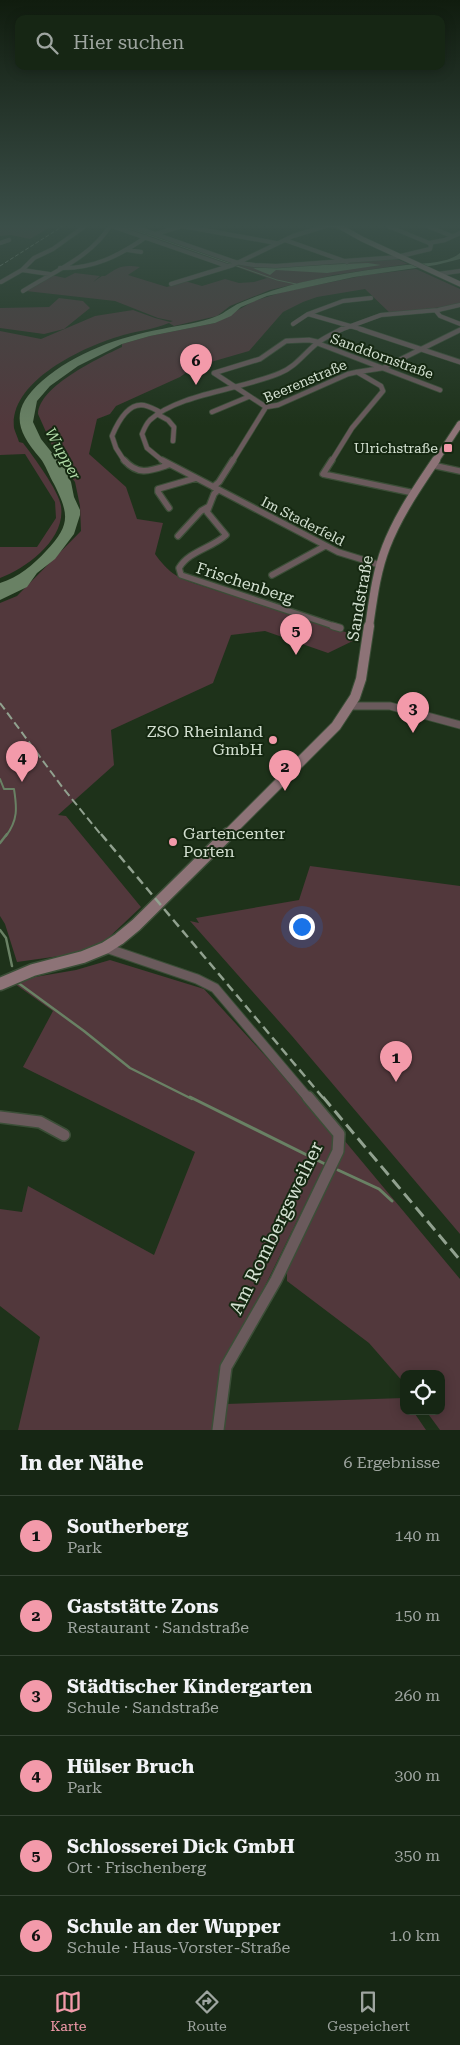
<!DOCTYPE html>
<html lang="de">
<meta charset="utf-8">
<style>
:root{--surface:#162614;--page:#233222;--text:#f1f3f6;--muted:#9ea5a0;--line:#354334;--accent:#f39aaa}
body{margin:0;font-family:"Roboto Serif",serif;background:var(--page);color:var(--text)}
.controls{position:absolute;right:15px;bottom:15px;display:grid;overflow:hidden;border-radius:10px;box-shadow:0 2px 12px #0003}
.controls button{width:45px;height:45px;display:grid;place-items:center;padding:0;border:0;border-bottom:1px solid var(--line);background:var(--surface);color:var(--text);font:25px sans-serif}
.you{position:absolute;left:301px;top:926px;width:18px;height:18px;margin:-12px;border:4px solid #fff;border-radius:50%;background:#1a73e8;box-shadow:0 0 0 8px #1a73e833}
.badge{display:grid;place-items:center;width:32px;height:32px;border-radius:50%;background:var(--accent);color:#111;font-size:16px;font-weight:700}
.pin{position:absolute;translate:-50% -41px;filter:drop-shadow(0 1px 2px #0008)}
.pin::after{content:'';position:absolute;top:26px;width:18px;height:15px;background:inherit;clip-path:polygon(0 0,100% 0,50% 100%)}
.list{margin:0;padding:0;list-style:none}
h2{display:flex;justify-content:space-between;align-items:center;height:65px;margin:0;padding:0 20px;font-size:21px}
h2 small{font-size:16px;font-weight:400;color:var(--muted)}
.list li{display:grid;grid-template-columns:32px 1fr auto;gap:15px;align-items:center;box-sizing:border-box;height:80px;padding:0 20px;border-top:1px solid var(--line)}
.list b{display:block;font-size:19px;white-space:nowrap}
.list p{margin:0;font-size:16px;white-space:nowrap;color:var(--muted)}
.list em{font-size:16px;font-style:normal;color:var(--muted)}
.icon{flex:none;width:28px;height:28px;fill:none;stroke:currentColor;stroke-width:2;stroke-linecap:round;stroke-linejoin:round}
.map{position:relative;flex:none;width:460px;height:1430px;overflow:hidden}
.search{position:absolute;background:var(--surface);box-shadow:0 2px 12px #0003;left:15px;right:15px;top:15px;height:55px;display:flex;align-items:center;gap:12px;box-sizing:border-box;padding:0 18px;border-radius:10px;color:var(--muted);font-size:19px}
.sheet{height:545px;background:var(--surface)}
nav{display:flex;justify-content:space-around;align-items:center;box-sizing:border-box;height:70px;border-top:1px solid var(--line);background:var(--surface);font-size:14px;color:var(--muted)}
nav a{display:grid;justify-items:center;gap:2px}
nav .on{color:var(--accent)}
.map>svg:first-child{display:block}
.green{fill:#52383c}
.water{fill:#698164}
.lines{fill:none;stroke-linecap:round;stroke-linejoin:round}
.stream-far3{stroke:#698164;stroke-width:1}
.stream-far2{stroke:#698164;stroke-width:2}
.stream-far1{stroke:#698164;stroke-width:2.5}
.stream{stroke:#698164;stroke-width:3}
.street-far5-casing{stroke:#3b4e37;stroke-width:5}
.street-far4-casing{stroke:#3b4e37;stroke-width:6}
.street-far3-casing{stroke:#3b4e37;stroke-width:8}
.street-far2-casing{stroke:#3b4e37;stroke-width:9}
.street-far1-casing{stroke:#3b4e37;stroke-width:11}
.street-casing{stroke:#3b4e37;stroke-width:14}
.secondary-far4-casing{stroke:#3b4e37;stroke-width:6}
.secondary-far3-casing{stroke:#3b4e37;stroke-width:8}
.secondary-far2-casing{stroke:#3b4e37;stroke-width:10}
.secondary-far1-casing{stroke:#3b4e37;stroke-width:12}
.secondary-casing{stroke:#3b4e37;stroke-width:15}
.primary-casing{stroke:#3b4e37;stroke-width:3}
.street-far5{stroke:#6a5a5c;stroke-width:4}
.street-far4{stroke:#6a5a5c;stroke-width:4.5}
.street-far3{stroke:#6a5a5c;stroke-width:5.5}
.street-far2{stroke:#6a5a5c;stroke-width:7}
.street-far1{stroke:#6a5a5c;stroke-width:9}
.street{stroke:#6a5a5c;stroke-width:11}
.secondary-far4{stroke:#8d7377;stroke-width:5}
.secondary-far3{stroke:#8d7377;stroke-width:6}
.secondary-far2{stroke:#8d7377;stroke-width:8}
.secondary-far1{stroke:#8d7377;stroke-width:10}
.secondary{stroke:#8d7377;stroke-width:12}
.primary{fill:#a7868b;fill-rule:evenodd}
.rail-far3{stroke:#91a18f;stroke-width:1;stroke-dasharray:4 2;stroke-linecap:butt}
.rail-far2{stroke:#91a18f;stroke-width:2;stroke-dasharray:8 4;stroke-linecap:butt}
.rail-far1{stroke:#91a18f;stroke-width:2.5;stroke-dasharray:9 5;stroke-linecap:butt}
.rail{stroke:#91a18f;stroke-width:3;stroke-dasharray:12 6;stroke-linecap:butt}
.poi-dot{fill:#f39aaa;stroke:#152811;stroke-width:2}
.labels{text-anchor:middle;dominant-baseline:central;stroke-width:4;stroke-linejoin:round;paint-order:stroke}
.far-street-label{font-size:14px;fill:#d3e0d1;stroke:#152811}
.far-poi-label{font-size:14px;fill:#d3e0d1;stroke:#152811;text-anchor:end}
.far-water-label{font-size:15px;font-style:italic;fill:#b4deab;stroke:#152811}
.street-label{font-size:16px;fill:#d3e0d1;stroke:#152811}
.poi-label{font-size:16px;fill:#d3e0d1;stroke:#152811;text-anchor:end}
.near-street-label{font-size:19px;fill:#d3e0d1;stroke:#152811}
</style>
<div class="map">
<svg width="460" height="1430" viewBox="0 0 460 1430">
<rect width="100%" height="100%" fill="#1e321a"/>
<!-- green -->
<path class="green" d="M0,226h52l-22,13 -19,-4 -11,1z
M115,226h15l103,36 -6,3z
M397,259l11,5 -74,11 -64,15 -40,16 -13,10 -43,10 -5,-3c-16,7 -35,8 -52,14 -36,11 -108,45 -103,91 1,4 4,10 5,14l4,1c10,13 36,48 38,63 5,33 -34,62 -61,72v-31h37l19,-29 -1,-16 -30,-48 -25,1v-124l41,8 54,-23 38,-6 22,8 15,4 3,-1 -15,-3 -43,-17 -89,-10 25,-16 14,3 10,-5 25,3 -7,6 9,-6h3c13,-8 15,-12 35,-9l-12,8 39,12 18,-6 17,5 23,-7 14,4 15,-1 13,-4 -33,-12 7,-3 33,4z
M416,269l44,20v14l-7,3 -63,7 -25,-24 -48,8 -14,5 -20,10 -34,39 -38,11 -6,6 -14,1 -11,8 -64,29 -6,8 -13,5 -8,35 37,33 11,32 26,4 -8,31c13,18 21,23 41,30l165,53 -33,16 -63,-22 -34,4 -18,48 -102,47 3,35 -56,50 8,1 75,91 -36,34 -31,13 -57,8 -12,-38 -5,-8v-313l17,-7 64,-65 -1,-25 -5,-24 -16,-21 -21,-47c1,-28 61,-56 84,-67v-3l28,-8 65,-13 39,-22 29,-9 83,-17z
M59,298l24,3 7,7 -26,21 -20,5 -44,-6v-20l49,-1z
M310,866l150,20v348l-168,-198 -102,-115 9,2 -3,-5 103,-18z
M110,960l94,29 98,107 37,38 121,145v151h-20l-14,-19h15v-37h-37v9l-35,-40 -82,-62v-12l41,-89 -9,-4 -55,112 -43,77 -9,65h-194l22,-93 -40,-31v-97l22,3 6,-26 126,69 41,-103 -172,-85 30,-56 -38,-27 20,-7 41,-7z
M404,1398v13h9l13,19h-203l3,-26z"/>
<!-- water -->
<path class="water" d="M460,253v6l-24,6 -82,12 -87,19 -26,11 -10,9 -16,7 -65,13 -28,8 -44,22 -28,20 -13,15 -4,21 8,17 24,30 6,13 3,15 6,13v5l-6,19 -19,25 -18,14 -10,14 -27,13v-17c19,-6 33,-18 46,-32 25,-26 23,-37 8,-67 -5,-8 -8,-19 -14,-26 -25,-29 -30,-49 2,-77 34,-29 77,-44 120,-52 18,-4 38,-6 55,-13 8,-3 15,-10 23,-13 28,-12 58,-21 87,-26 26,-5 53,-9 79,-12 17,-2 41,-1 54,-12z
M368,263l13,2 -54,8 -51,-3 -6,5 -17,-7z"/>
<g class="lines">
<!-- stream-far3 -->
<path class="stream-far3" d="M123,226l154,54 19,4"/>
<!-- stream-far2 -->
<path class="stream-far2" d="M0,779l4,10h10c3,19 4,31 -8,47"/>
<!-- stream-far1 -->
<path class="stream-far1" d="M0,843l7,-9
M0,930l6,8 6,28
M17,982l67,49 46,37 62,31"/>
<!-- stream -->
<path class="stream" d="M190,1097l135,67
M338,1170l41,19 13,12"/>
<!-- street-far5 casing -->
<g class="street-far5-casing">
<path id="street-far5" d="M112,226l115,40
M132,226l103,36 19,3 22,1 123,-9
M182,226l94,17
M388,226l41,17
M427,226l25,10
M156,234l25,-8
M285,240l62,22
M0,243l9,-3
M128,250l13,2
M401,256l29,-7 1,-4 -2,-2 16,-3 15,-7
M60,268c33,1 59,-12 86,-31
M22,270l27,4
M438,274l22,-3
M1,282l21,-12 12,-12 19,-9 32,-23
M171,284l62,-19 60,-29 33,-10
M23,291c30,-19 68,-34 87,-65
M436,311l4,5 20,8
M308,314l35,-13 28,-3
M293,324l15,-10 56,16
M340,330l41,-15 57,-5 22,-5"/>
</g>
<!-- street-far4 casing -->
<g class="street-far4-casing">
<path id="street-far4" d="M360,329l100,33
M317,343l123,47
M214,373l46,-14 26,-18 23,-1 9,2
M214,373l52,34
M212,412l36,-15
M157,414l11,6 6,7 -1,14
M125,462l-9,-14 -4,-12c5,-12 14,-31 29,-31 7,0 13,4 19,7
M164,462l-17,-14 -5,-14c2,-5 4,-10 8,-14 28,-26 93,-31 130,-47 15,-6 23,-18 36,-29 7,-6 17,-10 26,-15
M232,462l34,-55 12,-2 70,-31 9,-2
M331,462l21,-34 31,-37 -2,-5 -24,-14 26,-4 77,-38"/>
</g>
<!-- street-far3 casing -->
<g class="street-far3-casing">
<path id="street-far3" d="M124,460c14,16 26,11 44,5
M162,460l176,92 42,13
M332,460l-9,14 91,19
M432,465l28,6
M213,487l6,-5 14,-22
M218,490l-4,4 -7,18 19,23c-14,13 -37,16 -47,33l2,7 156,52
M169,508l-11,-16v-3l38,-11
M178,536l23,-25 7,-4
M272,575l53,-29"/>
</g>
<!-- street-far2 casing -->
<g class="street-far2-casing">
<path id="street-far2" d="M333,626l7,2
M350,706h40l70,19"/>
</g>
<!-- street-far1 casing -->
<g class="street-far1-casing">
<path id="street-far1" d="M106,948l91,31 18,9 94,111"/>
</g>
<!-- street casing -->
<g class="street-casing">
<path id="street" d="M0,1117l40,5 24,13
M218,1430l8,-63 50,-87 62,-129 1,-17 -31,-37"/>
</g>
<!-- secondary-far4 casing -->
<g class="secondary-far4-casing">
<path id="secondary-far4" d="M339,226l23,13 98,45"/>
</g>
<!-- secondary-far3 casing -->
<g class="secondary-far3-casing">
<path id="secondary-far3" d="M435,462l25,-38"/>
</g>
<!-- secondary-far2 casing -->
<g class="secondary-far2-casing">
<path id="secondary-far2" d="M369,627c4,-27 7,-54 17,-80 12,-31 31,-59 50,-87"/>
</g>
<!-- secondary-far1 casing -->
<g class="secondary-far1-casing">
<path id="secondary-far1" d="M226,836l110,-110 19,-29 6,-18 8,-53"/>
</g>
<!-- secondary casing -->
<g class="secondary-casing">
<path id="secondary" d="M0,984l33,-14 50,-13 22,-9 14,-9 17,-14 92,-91"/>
</g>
<!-- primary casing -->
<g class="primary-casing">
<path id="primary" d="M322,226h20l-3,2z"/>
</g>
<!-- street-far5 -->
<use href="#street-far5" class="street-far5"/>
<!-- street-far4 -->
<use href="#street-far4" class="street-far4"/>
<!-- street-far3 -->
<use href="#street-far3" class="street-far3"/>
<!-- street-far2 -->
<use href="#street-far2" class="street-far2"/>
<!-- street-far1 -->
<use href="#street-far1" class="street-far1"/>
<!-- street -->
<use href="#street" class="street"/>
<!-- secondary-far4 -->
<use href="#secondary-far4" class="secondary-far4"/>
<!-- secondary-far3 -->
<use href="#secondary-far3" class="secondary-far3"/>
<!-- secondary-far2 -->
<use href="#secondary-far2" class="secondary-far2"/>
<!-- secondary-far1 -->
<use href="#secondary-far1" class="secondary-far1"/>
<!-- secondary -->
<use href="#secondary" class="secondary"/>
<!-- primary -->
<use href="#primary" class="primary"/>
<!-- rail-far3 -->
<path class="rail-far3" d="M0,266l63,-40"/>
<!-- rail-far2 -->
<path class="rail-far2" d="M0,703l63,85 39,48"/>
<!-- rail-far1 -->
<path class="rail-far1" d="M101,834l223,265"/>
<!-- rail -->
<path class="rail" d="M323,1097l137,163"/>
</g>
<!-- sky -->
<linearGradient id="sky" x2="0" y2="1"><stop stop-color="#101c0e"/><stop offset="0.53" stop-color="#3b4f49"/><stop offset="1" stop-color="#3b4f49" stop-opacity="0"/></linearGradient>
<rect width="460" height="426" fill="url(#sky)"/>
<!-- markers -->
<g class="poi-dot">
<rect x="443" y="443" width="10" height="10" rx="2.5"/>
<circle cx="273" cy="740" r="5"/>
<circle cx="173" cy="842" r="5"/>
</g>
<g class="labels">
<!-- far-street labels -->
<g class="far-street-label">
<text transform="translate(382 356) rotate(20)">Sanddornstraße</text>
<text transform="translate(305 381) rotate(-23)">Beerenstraße</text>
<text transform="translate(303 521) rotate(27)">Im Staderfeld</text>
</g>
<!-- far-poi labels -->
<g class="far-poi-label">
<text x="438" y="448">Ulrichstraße</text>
</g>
<!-- far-water labels -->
<g class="far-water-label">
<text transform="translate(63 454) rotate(61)">Wupper</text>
</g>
<!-- street labels -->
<g class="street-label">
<text transform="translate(245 583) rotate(18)">Frischenberg</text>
<text transform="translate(360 598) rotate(-80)">Sandstraße</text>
</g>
<!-- poi labels -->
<g class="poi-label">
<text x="263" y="731">ZSO Rheinland<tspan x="263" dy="18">GmbH</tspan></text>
<text x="183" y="833" text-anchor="start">Gartencenter<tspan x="183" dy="18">Porten</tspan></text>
</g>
<!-- near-street labels -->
<g class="near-street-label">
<text transform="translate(276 1228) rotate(-64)">Am Rombergsweiher</text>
</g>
</g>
</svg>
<div class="controls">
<button><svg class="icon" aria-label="locate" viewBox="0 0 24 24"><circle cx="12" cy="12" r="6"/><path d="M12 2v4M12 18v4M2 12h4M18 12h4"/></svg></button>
</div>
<div class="you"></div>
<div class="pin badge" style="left:396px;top:1082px">1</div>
<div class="pin badge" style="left:285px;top:791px">2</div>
<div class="pin badge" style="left:413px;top:733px">3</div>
<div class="pin badge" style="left:22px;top:782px">4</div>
<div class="pin badge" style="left:296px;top:655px">5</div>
<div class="pin badge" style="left:196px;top:385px">6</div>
<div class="search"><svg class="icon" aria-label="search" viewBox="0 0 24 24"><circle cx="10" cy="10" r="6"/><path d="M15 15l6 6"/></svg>Hier suchen</div>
</div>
<section class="sheet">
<h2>In der Nähe<small>6 Ergebnisse</small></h2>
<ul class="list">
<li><span class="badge">1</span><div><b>Southerberg</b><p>Park</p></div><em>140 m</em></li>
<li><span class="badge">2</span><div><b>Gaststätte Zons</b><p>Restaurant · Sandstraße</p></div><em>150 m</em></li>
<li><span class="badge">3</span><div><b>Städtischer Kindergarten</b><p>Schule · Sandstraße</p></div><em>260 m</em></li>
<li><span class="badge">4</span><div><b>Hülser Bruch</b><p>Park</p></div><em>300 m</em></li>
<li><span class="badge">5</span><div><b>Schlosserei Dick GmbH</b><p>Ort · Frischenberg</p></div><em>350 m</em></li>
<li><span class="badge">6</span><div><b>Schule an der Wupper</b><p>Schule · Haus-Vorster-Straße</p></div><em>1.0 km</em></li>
</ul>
</section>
<nav>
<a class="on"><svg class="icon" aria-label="map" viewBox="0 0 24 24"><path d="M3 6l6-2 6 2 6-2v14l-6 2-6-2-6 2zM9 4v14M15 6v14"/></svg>Karte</a>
<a><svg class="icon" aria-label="directions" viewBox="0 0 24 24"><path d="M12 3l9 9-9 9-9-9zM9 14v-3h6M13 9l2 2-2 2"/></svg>Route</a>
<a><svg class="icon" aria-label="saved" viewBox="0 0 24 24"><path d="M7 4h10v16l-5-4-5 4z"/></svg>Gespeichert</a>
</nav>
